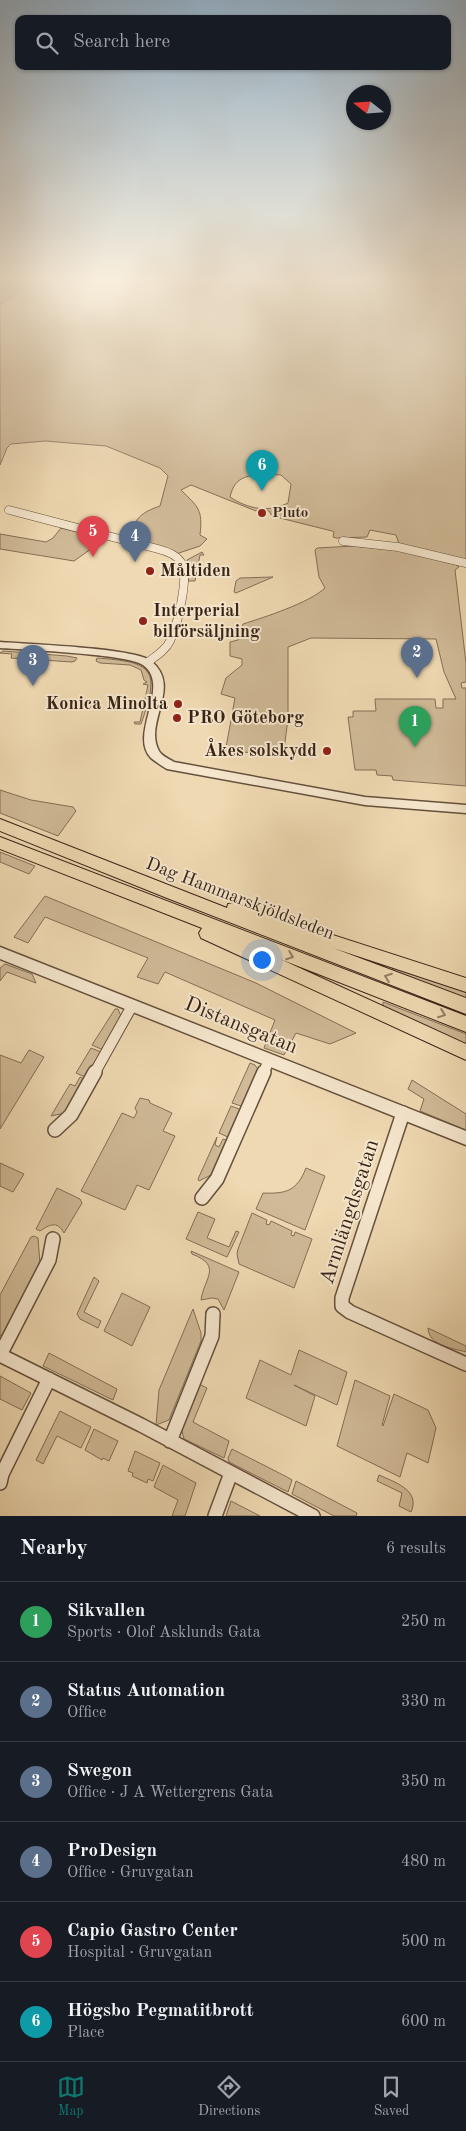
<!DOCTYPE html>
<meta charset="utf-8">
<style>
:root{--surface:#171b24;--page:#20242c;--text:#f1f3f6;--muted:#9ea1a6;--line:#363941;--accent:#0f766e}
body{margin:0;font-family:"Old Standard TT",serif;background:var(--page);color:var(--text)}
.compass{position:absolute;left:346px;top:85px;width:45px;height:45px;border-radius:50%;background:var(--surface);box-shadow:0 1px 4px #0004;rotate:287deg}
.you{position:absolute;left:261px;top:959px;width:18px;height:18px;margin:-12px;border:4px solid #fff;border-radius:50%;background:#1a73e8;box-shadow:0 0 0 8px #1a73e833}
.badge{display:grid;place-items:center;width:32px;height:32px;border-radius:50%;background:var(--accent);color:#fff;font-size:16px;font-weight:700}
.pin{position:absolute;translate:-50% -41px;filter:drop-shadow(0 1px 2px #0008)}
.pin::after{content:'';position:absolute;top:26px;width:18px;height:15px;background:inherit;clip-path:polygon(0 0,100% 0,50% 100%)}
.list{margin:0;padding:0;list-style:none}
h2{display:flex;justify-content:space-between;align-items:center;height:65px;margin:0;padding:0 20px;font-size:21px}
h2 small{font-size:16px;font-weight:400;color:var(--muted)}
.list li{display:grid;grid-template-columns:32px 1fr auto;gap:15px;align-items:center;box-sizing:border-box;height:80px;padding:0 20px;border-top:1px solid var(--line)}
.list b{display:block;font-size:19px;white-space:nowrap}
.list p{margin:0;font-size:16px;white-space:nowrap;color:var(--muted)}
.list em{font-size:16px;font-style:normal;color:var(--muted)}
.icon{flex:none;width:28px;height:28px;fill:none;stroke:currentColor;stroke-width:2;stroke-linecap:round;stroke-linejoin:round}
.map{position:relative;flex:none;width:466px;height:1516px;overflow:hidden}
.search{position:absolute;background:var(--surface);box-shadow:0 1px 4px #0004;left:15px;right:15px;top:15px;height:55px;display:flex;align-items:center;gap:12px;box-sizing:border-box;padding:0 18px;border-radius:10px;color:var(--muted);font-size:19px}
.sheet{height:545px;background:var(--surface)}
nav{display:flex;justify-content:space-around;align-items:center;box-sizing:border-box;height:70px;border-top:1px solid var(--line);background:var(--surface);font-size:14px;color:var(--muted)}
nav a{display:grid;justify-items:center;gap:2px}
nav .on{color:var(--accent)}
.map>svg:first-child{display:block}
.green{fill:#d0ba97;stroke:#846e56;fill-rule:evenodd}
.water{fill:#b09b7d;stroke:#806b53}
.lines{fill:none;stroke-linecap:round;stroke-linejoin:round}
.minor-far2-casing{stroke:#65503c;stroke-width:9}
.minor-far1-casing{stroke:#65503c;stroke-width:12}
.minor-casing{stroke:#65503c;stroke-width:16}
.tertiary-casing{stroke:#65503c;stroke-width:3}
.primary-casing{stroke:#372315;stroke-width:2}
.minor-far2{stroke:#f5e6cd;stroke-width:8}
.minor-far1{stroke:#f5e6cd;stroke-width:10}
.minor{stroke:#f5e6cd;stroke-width:13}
.tertiary{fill:#f5e6cd;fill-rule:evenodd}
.primary{fill:#efd9b2;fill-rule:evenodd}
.oneway{stroke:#937e64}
.poi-dot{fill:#8f2418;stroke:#f5e6cd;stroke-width:2}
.labels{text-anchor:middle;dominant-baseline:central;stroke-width:4;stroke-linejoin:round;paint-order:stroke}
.far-poi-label{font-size:15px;font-weight:bold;fill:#372315;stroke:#f5e6cd;text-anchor:start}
.poi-label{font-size:18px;font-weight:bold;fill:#372315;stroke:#f5e6cd;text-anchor:start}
.street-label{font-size:18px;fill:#372315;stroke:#f5e6cd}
.near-street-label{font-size:21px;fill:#372315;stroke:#f5e6cd}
</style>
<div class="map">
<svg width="466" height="1516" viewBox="0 0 466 1516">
<rect width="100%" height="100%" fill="#efd9b2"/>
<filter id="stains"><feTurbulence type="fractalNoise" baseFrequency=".004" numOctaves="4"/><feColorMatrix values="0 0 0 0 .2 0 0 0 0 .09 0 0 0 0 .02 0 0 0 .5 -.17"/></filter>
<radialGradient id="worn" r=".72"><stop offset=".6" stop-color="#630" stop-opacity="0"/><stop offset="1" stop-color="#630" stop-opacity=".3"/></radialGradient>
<!-- green -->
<path class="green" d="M0,279h466v281l-67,-16 -3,-9 -26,-5 -3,7 -31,1 -3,-1 1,-5 -2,-1 -60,-15 -3,-5 -11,-2 -2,2 -65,-26 -10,5c17,17 22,19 19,45l7,4 -7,7 -24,8 -48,-17c8,-19 12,-24 32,-31l8,-30 -8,-8 -54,-22 -61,-5 -34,3 -4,4 -7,17v-160l23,-15 -23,-5zM268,474l13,1 10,9 -3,19c-20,10 -40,6 -58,-6 5,-22 18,-21 38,-23z
M61,528l44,11 -31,22 -74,-12v-15l46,8 7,-4z
M354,546l49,5 52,13 4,3 -4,3 11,93v19l-5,1 1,5h4v98l-73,-6 -1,-4 -15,-1 -1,-5h-21l-7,-53h5v-6h23l-1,-12h60l1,9h7v-9h13l-12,-27 -8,-33 -125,-1 -23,9v72l-5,38 -27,-5 -31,1 10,-55 -14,-4 5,-16 16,-13v-6l-12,-3v-14l8,-2 5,-16c22,-7 66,-21 82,-36l-6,-11 -4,-27 2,-2z
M202,552l2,3h-4l-5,26h-7l1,-9 -2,-12z
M273,577l-37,16 -2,-1 2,-11 4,-3z
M3,651l64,5 10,2 -2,3 -3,1 -61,-4 1,-4 -12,-1z
M97,658c56,4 64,11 44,66h-6l-1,-2h6l8,-37 -5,-1 4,-2 -3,-2 -3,-10 -11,-5 -30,-2 -4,-2z
M0,790l31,10 42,7 3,4 -18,25 -58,-23z
M0,852l35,14 -6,8 -29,-12z
M45,896l211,87 100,50 -26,11 -34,-11 -12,22 -20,-7 11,-28 -110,-48 -7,12 -21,-7 11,-19 -103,-41 -17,26 -14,-6z
M5,964l27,10 4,9 -29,-11 -7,9v-13z
M392,967l74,22v9l-73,-27z
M383,1002l83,32v11l-83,-37z
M115,1009h3l3,7 -18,32 -2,1 -9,-4z
M91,1048l10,4 -16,25 -9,-4z
M29,1050l15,7 -44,72v-74l21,8z
M250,1063l5,2 5,7 -16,35 -12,-4z
M80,1077l4,2 -19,34 -14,3 19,-32 5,2z
M412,1080l54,34v16l-46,-19 4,-12 -16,-10z
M140,1098l9,2 1,3 22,10 -9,18 12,5 -26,54 -12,-5 -12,25 -44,-19 41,-78 12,5 3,-6 -2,-4z
M231,1106l11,4 -12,28 -11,-5z
M217,1137l-2,8 4,2 4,-8 6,2 -16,33 -14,7 -1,-2z
M0,1163l24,11 -11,18 -13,-6z
M306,1168l19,8 -20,54 -49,-21 7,-16c23,1 34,-2 43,-25z
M57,1188l23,11 2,4 -18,30c-7,-13 -15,-8 -24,-2l-4,-2z
M198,1212l17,7 -8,19 22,9 7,-16 3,1 -12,25 -41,-18z
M252,1213l15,7 -1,4 3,1 2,-4 21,10 -1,4 3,1 1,-4 17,7 -18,49 -55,-24 -2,-10 1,-5z
M34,1236l4,2 2,26 -38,71 -2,1v-41l31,-58z
M191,1251l48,21 -15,38 -6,-11 -6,-1 -11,2c3,-22 22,-34 -9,-46z
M94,1277l5,4 -15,31 17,9 -3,7 -18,-9 -3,-5z
M122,1293l28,14 -18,39 -28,-15z
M193,1309l8,24v8l-32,79 -13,5 3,-35z
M428,1328l38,18v6c-14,-4 -37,-6 -38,-24z
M299,1350l48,22 -10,33 -43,-20 21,11 -9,30 -60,-28 14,-38 31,15z
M49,1353l68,36 -4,11 -70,-34z
M0,1376l31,17 -9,17 -22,-11z
M355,1380l35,16 -8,29 1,1 11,-32 34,16 8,18 -8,35 -21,-10 -7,24 -63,-31z
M197,1383l10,5 -14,34 36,19 -5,17 -40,-19 -3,-12z
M60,1411l31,16 -10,21 -24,-12 -14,28 -7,-4z
M94,1429l24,12 -9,20 -6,-3 -1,2 -17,-10z
M232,1449l55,28 5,3 -4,12 -59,-30 -1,-4z
M135,1451l25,12 -7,18 -5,-2 -1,4 -15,-7 1,-3 -5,-2z
M163,1465l33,18 -11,33h-13l6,-16 -24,-13z
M379,1475c15,7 42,15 32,37l-12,-6 3,-13 -25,-12z
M296,1481l61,32 -1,3h-22l-42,-22z
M231,1501l29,15h-34z"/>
<!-- water -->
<path class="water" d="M13,284l11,4 -24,17v-15l3,-1 -3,-1v-3z"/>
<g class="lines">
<!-- minor-far2 casing -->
<g class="minor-far2-casing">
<path id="minor-far2" d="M9,510l149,39c8,2 18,5 23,13 9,13 -4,65 -11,79 -4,9 -14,15 -22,21
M343,541l55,6 68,16"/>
</g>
<!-- minor-far1 casing -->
<g class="minor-far1-casing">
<path id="minor-far1" d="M94,1074l38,-68
M263,1074l6,-14"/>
</g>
<!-- minor casing -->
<g class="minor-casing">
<path id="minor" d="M403,1113l-61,185v8l8,6 116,52
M55,1130l16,-15 24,-43
M202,1198l15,-19 47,-107
M0,1355l141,70 172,91
M0,1355l49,-95 4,-21
M170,1441l42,-105 1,-22
M0,1483l2,-9 47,-95
M215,1516l16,-43"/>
</g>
<!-- tertiary casing -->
<g class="tertiary-casing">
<path id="tertiary" d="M0,642c27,2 135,6 151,19 32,26 -8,61 8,90 3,5 10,8 15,11l191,35 101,8v8l-101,-8 -198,-36c-5,-3 -11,-7 -16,-11 -23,-24 21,-72 -8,-93 -15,-11 -118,-15 -143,-17z
M0,947l466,184v14l-466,-186z"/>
</g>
<!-- primary casing -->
<g class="primary-casing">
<path id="primary" d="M0,819l227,89 1,-4 6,-1 232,75v14l-133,-44 133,50v16l-299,-116 -167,-67z
M0,837l466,179v16l-186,-73 186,85v16l-265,-122 -2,-5 3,-5 -202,-79z"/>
</g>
<!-- minor-far2 -->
<use href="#minor-far2" class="minor-far2"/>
<!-- minor-far1 -->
<use href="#minor-far1" class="minor-far1"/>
<!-- minor -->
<use href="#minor" class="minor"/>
<!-- tertiary -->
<use href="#tertiary" class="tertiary"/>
<!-- primary -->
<use href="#primary" class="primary"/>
</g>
<!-- one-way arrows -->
<defs><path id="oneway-chevron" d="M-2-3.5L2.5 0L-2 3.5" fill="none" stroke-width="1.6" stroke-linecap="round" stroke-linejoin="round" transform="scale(1.25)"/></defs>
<g class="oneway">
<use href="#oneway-chevron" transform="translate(290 956) rotate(21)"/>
<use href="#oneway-chevron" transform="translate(388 977) rotate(-160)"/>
<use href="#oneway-chevron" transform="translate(442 1014) rotate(21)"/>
</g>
<!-- sky -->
<linearGradient id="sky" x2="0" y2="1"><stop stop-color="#91aabd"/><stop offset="0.57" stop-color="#f8eedc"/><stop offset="1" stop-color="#f8eedc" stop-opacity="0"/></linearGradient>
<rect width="466" height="491" fill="url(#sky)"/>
<!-- markers -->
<g class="poi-dot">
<circle cx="262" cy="513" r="5"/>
<circle cx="150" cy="571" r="5"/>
<circle cx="143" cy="621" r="5"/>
<circle cx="178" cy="704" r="5"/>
<circle cx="177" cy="718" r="5"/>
<circle cx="327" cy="751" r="5"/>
</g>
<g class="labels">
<!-- far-poi labels -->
<g class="far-poi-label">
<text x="272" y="513">Pluto</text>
</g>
<!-- poi labels -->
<g class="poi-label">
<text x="160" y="571">Måltiden</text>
<text x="153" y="611">Interperial<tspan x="153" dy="21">bilförsäljning</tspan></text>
<text x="168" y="704" text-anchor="end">Konica Minolta</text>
<text x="187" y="718">PRO Göteborg</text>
<text x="317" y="751" text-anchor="end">Åkes solskydd</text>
</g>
<!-- street labels -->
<g class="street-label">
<text transform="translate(240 899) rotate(21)">Dag Hammarskjöldsleden</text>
</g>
<!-- near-street labels -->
<g class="near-street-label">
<text transform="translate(241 1026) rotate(22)">Distansgatan</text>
<text transform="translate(350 1212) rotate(-72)">Armlängdsgatan</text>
</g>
</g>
<rect width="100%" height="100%" filter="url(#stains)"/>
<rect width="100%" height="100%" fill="url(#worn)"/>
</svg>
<svg class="compass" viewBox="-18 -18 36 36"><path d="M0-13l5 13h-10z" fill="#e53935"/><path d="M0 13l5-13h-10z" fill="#9ea1a6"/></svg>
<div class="you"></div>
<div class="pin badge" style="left:415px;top:747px;background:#2e9e5b">1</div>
<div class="pin badge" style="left:417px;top:678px;background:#5c6f8a">2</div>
<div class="pin badge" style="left:33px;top:686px;background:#5c6f8a">3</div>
<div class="pin badge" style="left:135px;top:562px;background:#5c6f8a">4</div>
<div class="pin badge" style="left:93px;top:557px;background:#e0444e">5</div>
<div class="pin badge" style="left:262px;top:491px;background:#0f9aa8">6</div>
<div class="search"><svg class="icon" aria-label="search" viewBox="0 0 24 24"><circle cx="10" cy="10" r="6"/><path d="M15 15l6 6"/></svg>Search here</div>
</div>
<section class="sheet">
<h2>Nearby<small>6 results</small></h2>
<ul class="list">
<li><span class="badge" style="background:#2e9e5b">1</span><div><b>Sikvallen</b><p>Sports · Olof Asklunds Gata</p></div><em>250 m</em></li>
<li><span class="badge" style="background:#5c6f8a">2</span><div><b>Status Automation</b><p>Office</p></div><em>330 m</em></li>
<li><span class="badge" style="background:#5c6f8a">3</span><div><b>Swegon</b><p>Office · J A Wettergrens Gata</p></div><em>350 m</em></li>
<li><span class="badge" style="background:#5c6f8a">4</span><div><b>ProDesign</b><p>Office · Gruvgatan</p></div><em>480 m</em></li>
<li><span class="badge" style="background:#e0444e">5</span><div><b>Capio Gastro Center</b><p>Hospital · Gruvgatan</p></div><em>500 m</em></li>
<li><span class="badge" style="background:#0f9aa8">6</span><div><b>Högsbo Pegmatitbrott</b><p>Place</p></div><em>600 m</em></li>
</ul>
</section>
<nav>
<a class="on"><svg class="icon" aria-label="map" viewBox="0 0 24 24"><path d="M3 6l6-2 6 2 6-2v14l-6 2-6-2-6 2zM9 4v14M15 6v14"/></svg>Map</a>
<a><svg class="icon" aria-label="directions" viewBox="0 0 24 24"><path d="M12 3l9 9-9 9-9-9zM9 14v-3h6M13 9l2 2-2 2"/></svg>Directions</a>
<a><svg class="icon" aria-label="saved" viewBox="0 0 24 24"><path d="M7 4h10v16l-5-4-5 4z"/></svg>Saved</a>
</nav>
